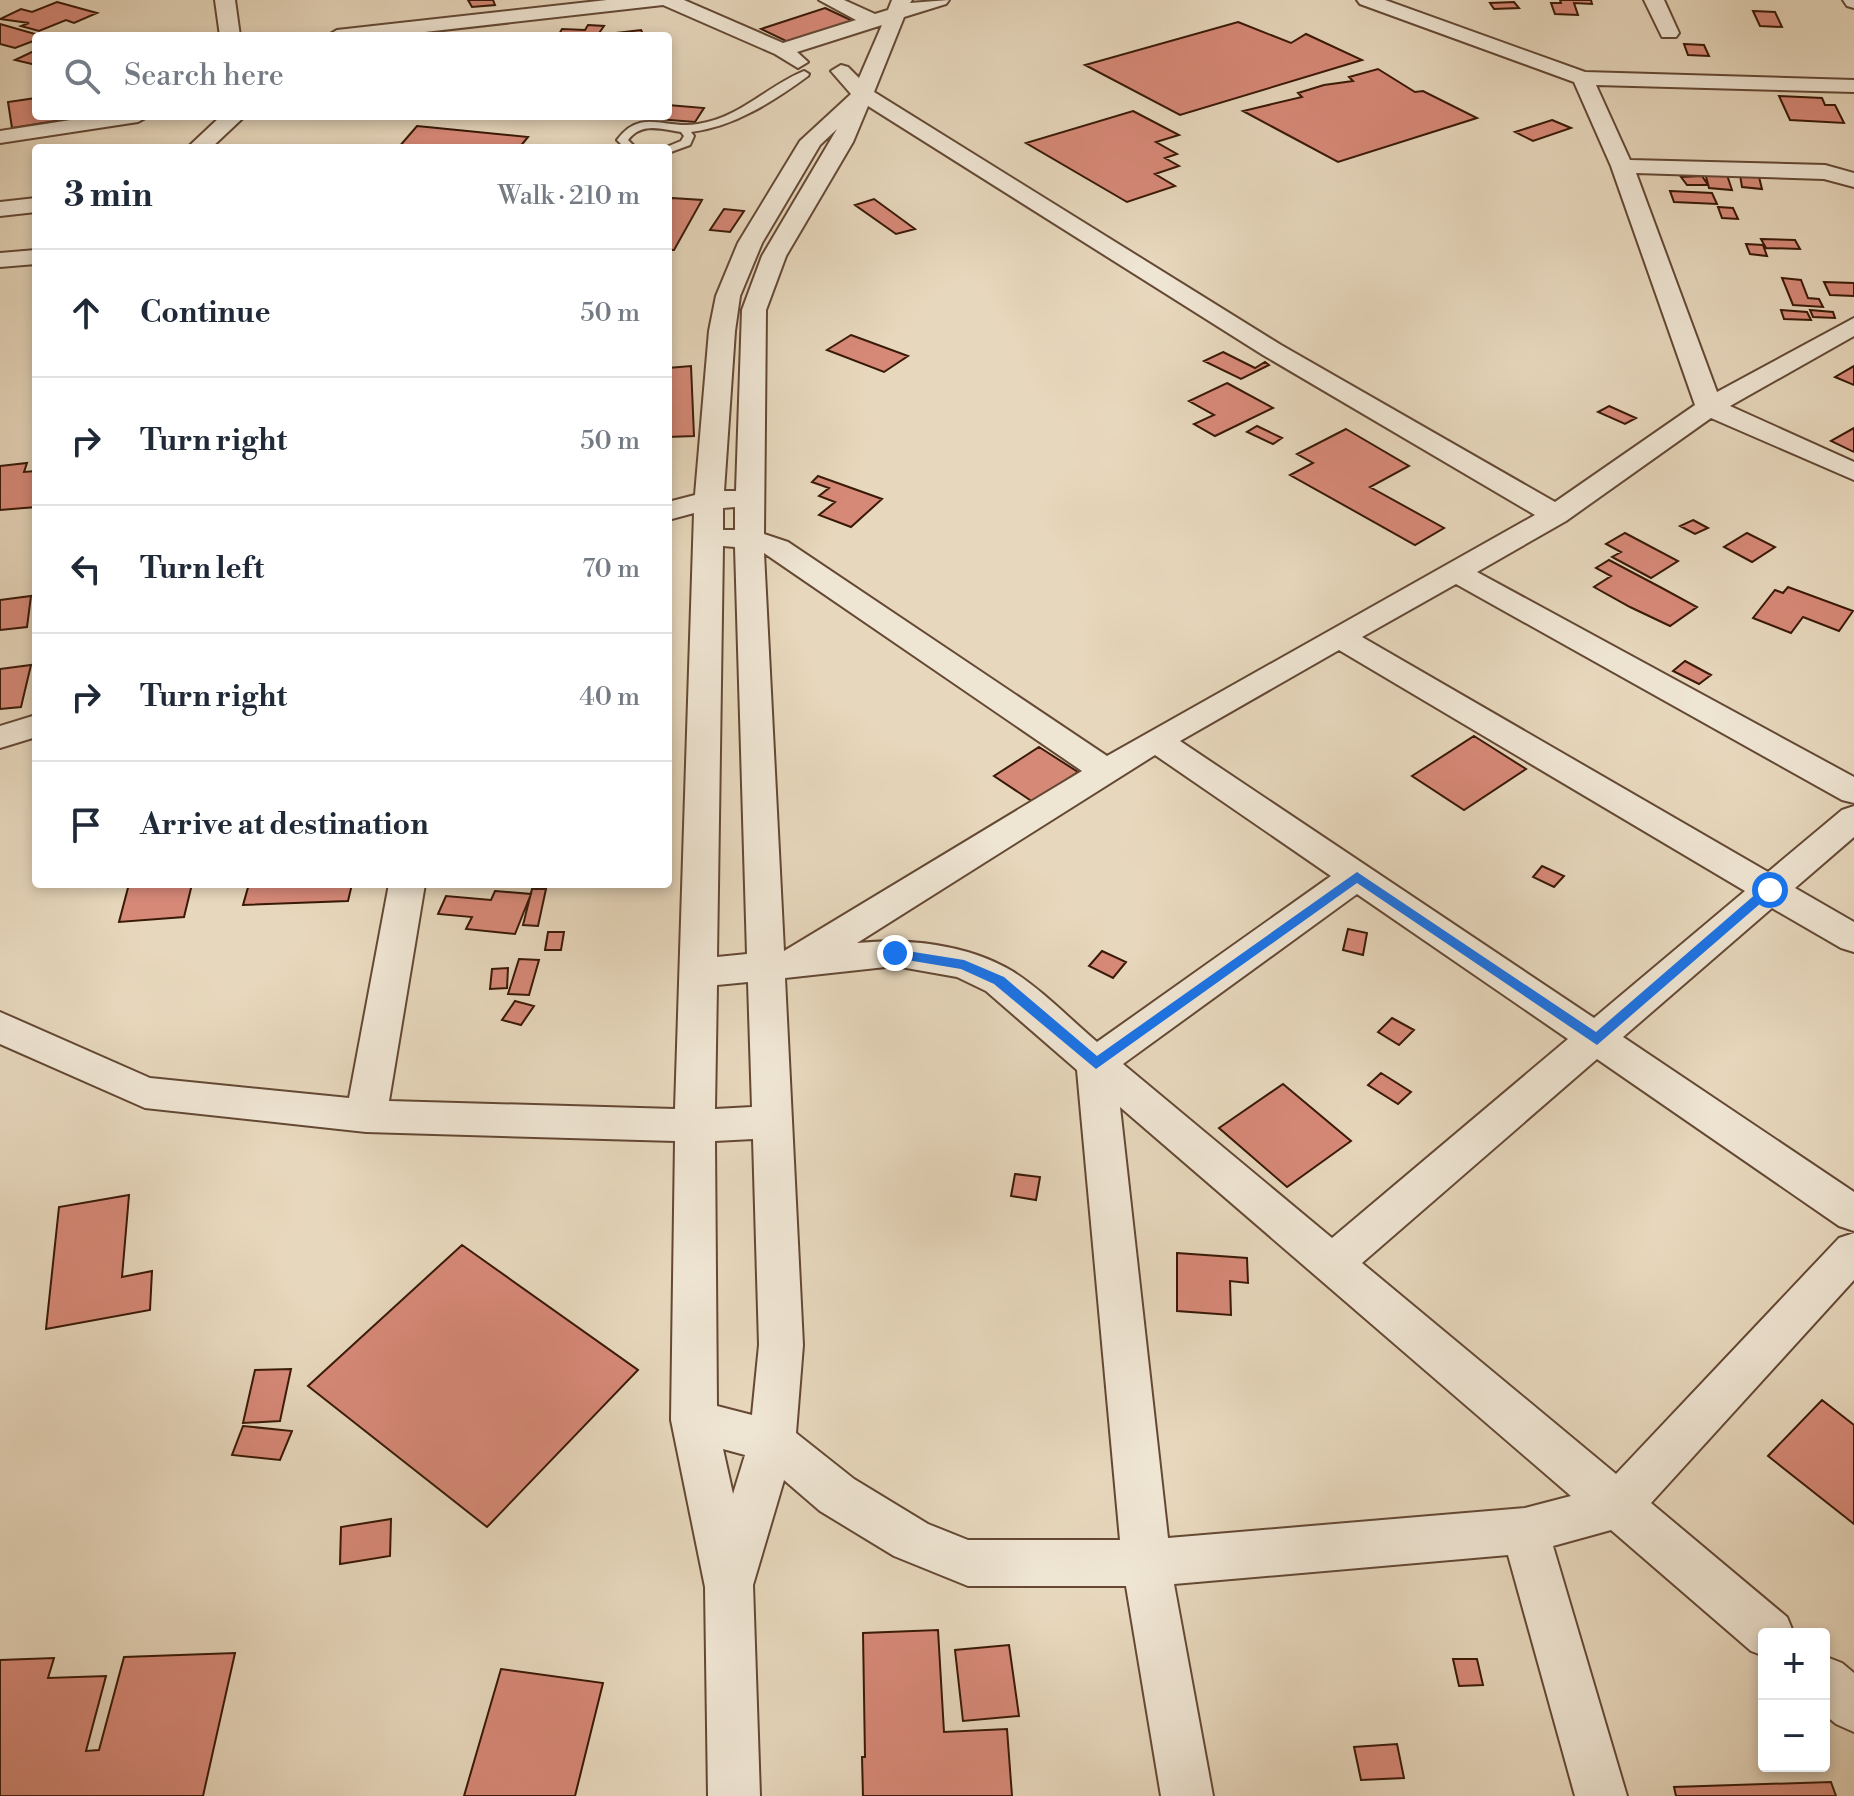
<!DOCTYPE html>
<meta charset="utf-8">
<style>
:root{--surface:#fff;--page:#f2f2f3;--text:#1f2937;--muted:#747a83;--line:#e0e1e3}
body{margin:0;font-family:"Libre Bodoni",serif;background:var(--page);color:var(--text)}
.controls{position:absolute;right:24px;bottom:24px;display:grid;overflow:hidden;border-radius:8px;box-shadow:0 4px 12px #0003}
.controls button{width:72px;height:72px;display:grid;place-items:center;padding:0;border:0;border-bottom:2px solid var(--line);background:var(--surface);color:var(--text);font:40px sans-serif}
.stop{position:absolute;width:24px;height:24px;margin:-18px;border:6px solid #1a73e8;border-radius:50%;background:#fff}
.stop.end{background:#1a73e8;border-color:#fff;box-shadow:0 2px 8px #0008}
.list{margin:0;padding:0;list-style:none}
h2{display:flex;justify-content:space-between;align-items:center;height:104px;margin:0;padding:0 32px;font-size:34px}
h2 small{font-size:26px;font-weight:400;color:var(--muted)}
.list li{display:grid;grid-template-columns:52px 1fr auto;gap:24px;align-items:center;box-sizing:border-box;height:128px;padding:0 32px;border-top:2px solid var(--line)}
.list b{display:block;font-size:30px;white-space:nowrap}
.list em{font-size:26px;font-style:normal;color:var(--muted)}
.icon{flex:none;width:44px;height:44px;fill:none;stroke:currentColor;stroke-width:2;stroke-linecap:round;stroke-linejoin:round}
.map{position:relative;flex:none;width:1854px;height:1796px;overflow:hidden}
.search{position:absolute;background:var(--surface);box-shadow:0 4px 12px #0003;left:32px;top:32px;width:640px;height:88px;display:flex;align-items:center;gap:20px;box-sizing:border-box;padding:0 28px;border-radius:8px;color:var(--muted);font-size:30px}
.panel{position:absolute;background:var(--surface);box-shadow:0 4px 12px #0003;left:32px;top:144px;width:640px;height:744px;border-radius:8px}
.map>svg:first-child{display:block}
.building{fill:#d78978;stroke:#391907;stroke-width:2}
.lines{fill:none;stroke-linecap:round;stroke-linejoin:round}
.service-casing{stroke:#644834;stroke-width:4}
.minor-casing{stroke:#644834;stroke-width:4}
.service{fill:#efe5d3;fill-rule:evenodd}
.minor{fill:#efe5d3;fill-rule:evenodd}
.route{fill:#1a73e8}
</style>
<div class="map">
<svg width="1854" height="1796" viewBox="0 0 1854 1796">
<rect width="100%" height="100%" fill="#e7d7bc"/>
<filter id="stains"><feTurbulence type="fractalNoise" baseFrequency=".0025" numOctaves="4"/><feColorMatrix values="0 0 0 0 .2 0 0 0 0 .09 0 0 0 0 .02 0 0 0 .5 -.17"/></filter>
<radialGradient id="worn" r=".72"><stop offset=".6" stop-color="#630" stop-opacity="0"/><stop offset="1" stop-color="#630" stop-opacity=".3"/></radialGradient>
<!-- building -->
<path class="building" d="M468,0h25l2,5 -23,2z
M1560,0h31l1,4 -18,-1 4,12 -23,-1 -4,-11h10z
M57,2l40,11 -23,10 -8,-3 -27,11 -18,-5 8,-3 -29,-4 21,-10 11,3z
M1514,2l5,6 -25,1 -4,-6z
M825,8l28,13 -65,21 -27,-13z
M1753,11l22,1 7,15 -22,-1z
M1238,22l53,21 15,-9 56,26 -182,55 -95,-50z
M0,24l42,12h-6v4l-21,8 -15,-4z
M588,25l16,1 -7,10h-39l4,-7 23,1z
M641,30l3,6 -37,-2z
M1684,44l20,1 5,11 -21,-1z
M36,50v15l-21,-5z
M1378,69l37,23 8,-1 54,27 -139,44 -95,-51 59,-14 -4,-4 26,-8 29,-4 -4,-4z
M1779,96l43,2 3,7h10l9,18 -54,-3z
M36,98v18h32l1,3 -57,9 -4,-26z
M668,105l36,3 -9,14 -76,-6h49z
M1133,111l46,24 -23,7 21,12 -12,4 14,8 -24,8 20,12 -48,16 -101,-59z
M1552,120l19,8 -38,13 -18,-9z
M417,126l111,11 -9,11h-121z
M1705,173l22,2 5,15 -23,-2z
M1740,175l19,2 3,12 -20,-2z
M1702,176l6,9h-21l-6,-8z
M1670,191l42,2 5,11 -43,-2z
M672,198l30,2 -28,50h-6v-45z
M874,199l41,30 -19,5 -41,-29z
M1718,207l15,1 5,11 -16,-1z
M724,209l20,2 -14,21 -20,-2z
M1761,239l34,1 5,9 -34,-1z
M1746,244l17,1 4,11 -17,-2z
M1782,278l19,2 7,18 11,1 4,8 -30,-2z
M1824,282l30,1v13l-24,-1z
M1781,310l26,2 4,8 -27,-1z
M1810,310l23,2 2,6 -22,-1z
M851,335l57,21 -24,16 -57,-22z
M1223,352l32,16 10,-6 4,3 -28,14 -37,-18z
M691,366l3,70 -26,1v-69z
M1854,366v19l-19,-8z
M1227,383l46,25 -58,28 -21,-12 20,-9 -25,-14z
M1609,406l27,12 -11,6 -27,-12z
M1257,426l25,12 -9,6 -26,-12z
M1854,428v24l-23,-11z
M1346,429l63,37 -39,21 74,41 -29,17 -125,-70 23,-12 -16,-9z
M27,463l-3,9 12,-1v36l-36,3v-44z
M818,476l64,23 -31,28 -32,-12 16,-13 -16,-6 10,-8 -17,-6z
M1693,520l15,8 -13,6 -15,-8z
M1625,533l53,28 -27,17 -39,-21 9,-5 -15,-8z
M1747,533l28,14 -23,15 -28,-15z
M1609,560l51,27 37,20 -27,19 -40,-19 -36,-20 17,-11 -15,-8z
M1788,587l65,24 -14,20 -36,-14 -12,16 -38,-15 22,-28 8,3z
M31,596l-4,31 -27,3v-30z
M1685,661l26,14 -12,9 -26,-13z
M31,665l-10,42 -21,2v-40z
M1474,736l52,33 -62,41 -52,-34z
M1039,747l39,25 -45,30 -39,-26z
M1542,866l22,10 -10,11 -21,-10z
M129,884h63l-8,33 -65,5z
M249,884h103l-4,17 -105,4z
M532,889h14l-8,37 -15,-1z
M495,891l36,3 -16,40 -49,-5 6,-12 -34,-3 8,-18 45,4z
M1348,929l19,4 -4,22 -20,-5z
M548,932h16l-3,18h-16z
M1102,951l24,11 -13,16 -24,-12z
M519,959l20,1 -10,35 -21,-1z
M508,968l-1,20 -17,1 2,-20z
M515,1001l19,5 -13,19 -19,-5z
M1392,1018l22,12 -15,15 -21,-13z
M1381,1073l30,19 -13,12 -30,-19z
M1283,1084l68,57 -64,46 -68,-59z
M1015,1174l25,3 -4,23 -25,-4z
M129,1195l-7,82 30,-6 -2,39 -104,19 13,-122z
M462,1245l176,125 -151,157 -179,-141z
M1177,1253l70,5 1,25 -18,-2 1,34 -54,-4z
M291,1369l-11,52 -37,2 12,-53z
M1822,1400l32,25v99l-86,-68z
M243,1426l49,5 -12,29 -48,-5z
M391,1519l-1,37 -50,8 1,-37z
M938,1630l6,102 63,-3 5,67h-149l-1,-39h3l-2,-124z
M1009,1645l10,71 -56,5 -8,-71z
M235,1653l-32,143h-203v-136l54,-2 -6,20 58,-2 -20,75 13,-1 25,-93z
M1453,1659h24l6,26 -24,1z
M501,1669l102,14 -28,113h-111z
M1397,1744l7,34 -43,2 -7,-33z
M1831,1782l5,14h-160l-2,-9z"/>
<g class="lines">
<!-- service casing -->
<g class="service-casing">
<path id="service" d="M804,71l5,3 -1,2c-34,25 -74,51 -117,56l3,4 -4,9 -22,8v-5h-4l17,-7 3,-5 -3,-4c-20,-3 -39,-10 -53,8l8,8h-11l-8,-8c24,-33 48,-10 81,-16 42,-6 69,-38 106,-53z"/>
</g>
<!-- minor casing -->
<g class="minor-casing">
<path id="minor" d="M215,0h20l5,36h-20z
M607,0h77l99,43 73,-23 -37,-20h25l31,14 13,-4 4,-10h20l-2,3 39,-3 -3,4 -42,13 -30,75 407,253 274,157 140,-97 -84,-239 -37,-84 -214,-78 -3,-4h28l200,72 269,8v12l-258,-7 34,75 195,5 29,8v14l-30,-8 -188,-6 81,219 137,-74v18l-124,70 124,56v18l-143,-62 -145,103 -89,51 377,205v26l-12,-3 -386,-216 -94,53 406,235 74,-62 12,-4v31l-59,51 59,34v30l-13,-4 -69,-40 -149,129 231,155v39l-15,-5 -242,-167 -235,204 254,211 223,-236 15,-5v47l-203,223 136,114 7,17h-30v22l-13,-5 -140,-121 -58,16 74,250h-52l-67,-241 -334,29 39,212h-52l-35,-210h-158l-74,-30 -74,-45 -36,-31 -31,105 7,211h-52l-3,-209 -34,-167 4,-279 -309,-9 -221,-24 -145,-64v-32l150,66 199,20 40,-214h36l-36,217 286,8 19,-596 -26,7v-18l27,-7 14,-164 7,-35 22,-53 62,-102 51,-47 -20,-23 10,-6 7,2 11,11 23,-53 -85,27 11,10 -10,6 -23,-14 -112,-49 -273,31h-63l10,-6zM868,106l395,249 272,160 -428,241 -319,-214 -24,-8 2,-224 20,-54 67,-114zM837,129l-75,127 -20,54 -6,181h-12l11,-160 5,-35 22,-53 58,-98zM735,507v23h-12v-22zM723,546l12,1 12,407 -30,3zM764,553l318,218 -298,180zM1339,650l406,241 -151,127 -414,-277zM1155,755l176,121 -234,166c-27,-23 -55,-52 -85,-71 -45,-27 -105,-33 -155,-28zM1357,894l211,145 -236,199 -209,-174zM895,966l62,11 29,14 91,79 43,470h-152l-40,-16 -74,-45 -58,-46 7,-88 -18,-367zM748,982l4,125 -37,2 2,-124zM1120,1107l451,389 -46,12 -357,30zM753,1139l6,206 -7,70 -35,-9 -2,-265zM723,1449l22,6 -12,39z
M1644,0h20l15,33 -3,4h-14z
M1843,0h11v8l-7,-2z
M96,116h53l-11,6 -138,21v-12z
M221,116h24l-34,32h-24z
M36,198v14l-36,4v-14z
M36,250v14l-36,3v-14z
M36,715v22l-36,11v-22z
M1824,1656l18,7 12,10v59l-18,-8 -12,-10z"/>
</g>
<!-- service -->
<use href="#service" class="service"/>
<!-- minor -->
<use href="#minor" class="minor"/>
</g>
<!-- route -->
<path class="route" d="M1357,872l239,160 169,-146h9l2,4 -179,155 -240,-162 -261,186 -102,-85 -33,-15 -66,-11 -7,-5 7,-4 69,11 40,17 93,79z"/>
<rect width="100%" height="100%" filter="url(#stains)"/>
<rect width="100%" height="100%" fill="url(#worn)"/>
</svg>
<div class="controls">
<button>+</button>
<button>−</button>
</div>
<div class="stop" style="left:1770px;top:890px"></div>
<div class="stop end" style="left:895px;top:953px"></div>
<div class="search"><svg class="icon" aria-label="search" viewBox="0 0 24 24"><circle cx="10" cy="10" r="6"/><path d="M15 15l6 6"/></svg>Search here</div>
<section class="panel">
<h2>3 min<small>Walk · 210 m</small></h2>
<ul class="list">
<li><svg class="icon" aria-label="ahead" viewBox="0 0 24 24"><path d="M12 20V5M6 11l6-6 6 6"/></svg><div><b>Continue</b></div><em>50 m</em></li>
<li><svg class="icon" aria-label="right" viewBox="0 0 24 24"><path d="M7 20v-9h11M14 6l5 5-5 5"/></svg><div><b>Turn right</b></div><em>50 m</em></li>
<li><svg class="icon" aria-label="left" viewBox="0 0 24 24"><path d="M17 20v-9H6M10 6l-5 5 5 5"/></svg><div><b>Turn left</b></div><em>70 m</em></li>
<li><svg class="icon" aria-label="right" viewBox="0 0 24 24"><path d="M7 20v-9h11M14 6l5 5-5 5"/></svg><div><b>Turn right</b></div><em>40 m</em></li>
<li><svg class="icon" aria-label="arrive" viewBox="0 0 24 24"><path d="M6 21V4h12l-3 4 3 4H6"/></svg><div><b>Arrive at destination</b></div></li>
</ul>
</section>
</div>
